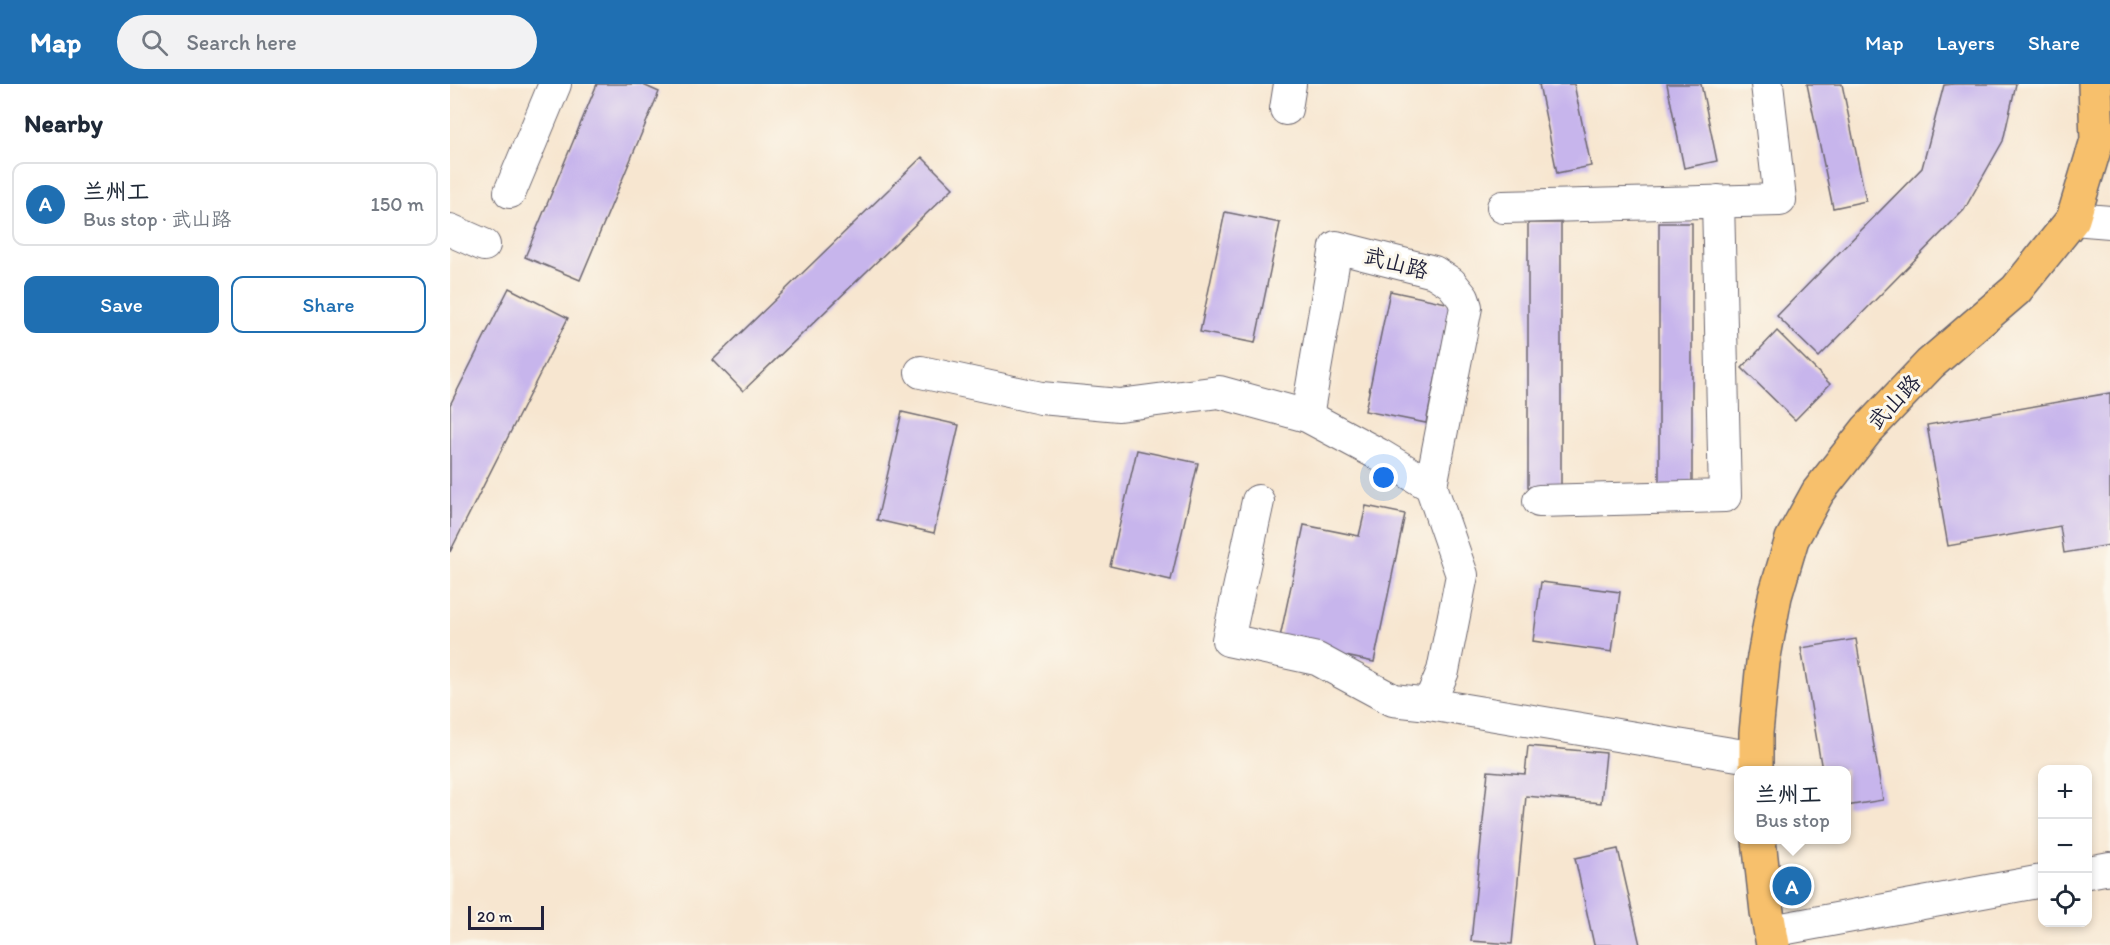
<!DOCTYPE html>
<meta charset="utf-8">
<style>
:root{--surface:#fff;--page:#f2f2f3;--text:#1f2937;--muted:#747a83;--line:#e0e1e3;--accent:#1f6fb2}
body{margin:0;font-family:Itim,"LXGW WenKai TC",sans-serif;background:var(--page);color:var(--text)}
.controls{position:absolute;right:18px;bottom:18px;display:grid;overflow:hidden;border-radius:12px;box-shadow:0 3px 9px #0003}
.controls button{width:54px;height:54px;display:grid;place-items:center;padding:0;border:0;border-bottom:2px solid var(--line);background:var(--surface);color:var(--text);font:30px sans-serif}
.scale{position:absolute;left:18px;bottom:15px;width:76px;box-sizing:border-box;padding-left:6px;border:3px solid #22223b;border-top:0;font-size:16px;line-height:21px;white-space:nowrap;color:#22223b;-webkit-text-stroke:4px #fbf7ec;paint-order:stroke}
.you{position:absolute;left:934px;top:394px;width:21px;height:21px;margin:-15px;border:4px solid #fff;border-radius:50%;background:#1a73e8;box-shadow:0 0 0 9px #1a73e833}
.badge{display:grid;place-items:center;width:39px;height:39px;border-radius:50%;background:var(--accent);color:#fff;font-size:20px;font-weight:700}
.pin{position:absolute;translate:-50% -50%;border:3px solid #fff;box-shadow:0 2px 6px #0006}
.popup{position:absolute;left:1284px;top:682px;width:117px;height:78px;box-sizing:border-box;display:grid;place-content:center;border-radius:12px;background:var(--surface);filter:drop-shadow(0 2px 4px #0005);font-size:20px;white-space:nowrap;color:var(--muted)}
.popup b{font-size:22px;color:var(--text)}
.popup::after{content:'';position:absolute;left:50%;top:100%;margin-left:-12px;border:12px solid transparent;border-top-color:var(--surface)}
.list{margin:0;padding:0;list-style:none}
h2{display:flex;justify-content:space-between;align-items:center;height:78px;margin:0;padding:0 24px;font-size:26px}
h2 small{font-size:20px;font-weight:400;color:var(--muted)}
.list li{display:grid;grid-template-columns:39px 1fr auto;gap:18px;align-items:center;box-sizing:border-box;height:84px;margin:0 12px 12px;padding:0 12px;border:2px solid var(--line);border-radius:12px}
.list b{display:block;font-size:22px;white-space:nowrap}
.list p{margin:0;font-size:20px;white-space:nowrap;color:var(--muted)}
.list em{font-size:20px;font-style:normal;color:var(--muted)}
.actions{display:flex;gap:12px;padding:18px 24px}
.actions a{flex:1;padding:14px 0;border:2px solid var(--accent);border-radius:12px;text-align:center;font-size:21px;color:var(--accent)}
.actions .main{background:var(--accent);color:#fff}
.icon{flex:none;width:33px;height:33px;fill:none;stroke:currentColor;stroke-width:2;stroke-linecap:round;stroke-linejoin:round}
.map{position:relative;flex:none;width:1660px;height:861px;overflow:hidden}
header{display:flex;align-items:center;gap:36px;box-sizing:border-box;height:84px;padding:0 30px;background:var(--accent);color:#fff}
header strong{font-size:28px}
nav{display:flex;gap:33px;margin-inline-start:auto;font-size:21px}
.search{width:420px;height:54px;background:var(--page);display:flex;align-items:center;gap:15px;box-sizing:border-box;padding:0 21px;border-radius:33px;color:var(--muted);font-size:22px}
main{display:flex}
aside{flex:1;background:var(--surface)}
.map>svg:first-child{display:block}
.building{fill:#c7b5ec}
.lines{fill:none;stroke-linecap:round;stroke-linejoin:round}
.minor-casing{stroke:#6d676f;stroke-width:34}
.major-casing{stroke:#6d676f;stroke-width:36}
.minor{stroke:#fff;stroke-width:32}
.major{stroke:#f7c06c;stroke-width:33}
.labels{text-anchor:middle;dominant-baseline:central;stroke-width:6;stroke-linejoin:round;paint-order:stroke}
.street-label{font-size:22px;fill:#22223b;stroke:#fbf7ec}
</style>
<header>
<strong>Map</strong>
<div class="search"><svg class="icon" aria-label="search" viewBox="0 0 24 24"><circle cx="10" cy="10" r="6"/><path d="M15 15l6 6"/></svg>Search here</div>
<nav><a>Map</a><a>Layers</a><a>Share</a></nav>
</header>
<main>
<aside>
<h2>Nearby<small></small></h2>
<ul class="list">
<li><span class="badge">A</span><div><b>兰州工</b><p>Bus stop · 武山路</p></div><em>150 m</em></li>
</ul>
<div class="actions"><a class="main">Save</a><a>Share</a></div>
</aside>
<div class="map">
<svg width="1660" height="861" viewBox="0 0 1660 861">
<rect width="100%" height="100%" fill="#fbf7ec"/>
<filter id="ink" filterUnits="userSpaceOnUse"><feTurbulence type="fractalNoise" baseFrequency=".0167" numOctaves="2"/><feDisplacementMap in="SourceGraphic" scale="12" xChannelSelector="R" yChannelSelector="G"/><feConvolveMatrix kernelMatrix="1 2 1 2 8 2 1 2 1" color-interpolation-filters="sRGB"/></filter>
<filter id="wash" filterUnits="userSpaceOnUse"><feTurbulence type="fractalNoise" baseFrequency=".008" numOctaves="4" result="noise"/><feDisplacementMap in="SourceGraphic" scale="24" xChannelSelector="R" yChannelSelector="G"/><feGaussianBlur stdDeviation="1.35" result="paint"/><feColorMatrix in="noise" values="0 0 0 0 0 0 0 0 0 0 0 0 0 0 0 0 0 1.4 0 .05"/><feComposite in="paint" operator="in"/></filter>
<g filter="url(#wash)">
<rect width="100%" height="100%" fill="#f7e6d0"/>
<g id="blocks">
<!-- building -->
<path class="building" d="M147,0h44l18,8 -79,188 -55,-23z
M1089,0h35l17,82 -34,7z
M1217,0h34l16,77 -33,7z
M1357,0h35l24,117 -33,7z
M1504,0h62l-13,57 -39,69 -145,147 -42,-41 145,-148 22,-83z
M472,73l31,31 -210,203 -30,-31z
M775,128l55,11 -25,120 -55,-11z
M1078,139h33v264h-33z
M1209,139h33v264h-33z
M59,204l59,30 -118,234v-147z
M940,207l61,13 -25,119 -61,-12z
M1327,247l53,53 -35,36 -53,-52z
M1660,309v152l-46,8 -4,-27 -112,20 -21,-121z
M452,328l57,13 -25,108 -57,-13z
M687,366l61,13 -27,117 -61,-14z
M916,422l39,8 -31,148 -95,-20 25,-117 55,11z
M1091,498l79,10 -8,60 -79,-11z
M1406,555l27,161 -37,6v-36h-24l-21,-122z
M1078,662l78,7 -5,50 -75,-7 -14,148 -41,-3 17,-170 37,3z
M1168,765l22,96h-46l-19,-87z"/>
</g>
</g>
<g filter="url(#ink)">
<use href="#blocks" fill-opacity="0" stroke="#6d676f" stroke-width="1.5"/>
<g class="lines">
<!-- minor casing -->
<g class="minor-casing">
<path id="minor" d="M836,25l4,-25
M60,108l45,-108
M1053,123l277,-7 -13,-116
M1623,135l37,3
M0,146l34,15
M471,288l120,26 78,7 100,-13 88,24 71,38 53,32
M857,332l29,-169 98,25 17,11 12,15 3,9 -35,179 31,89 -19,96 -14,33
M808,417l-30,139 89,19 76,41 36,4 327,54
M1089,417l186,-5 -7,-295
M1638,788l22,-4
M1321,847l271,-50"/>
</g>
<!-- major casing -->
<g class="major-casing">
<path id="major" d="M1306,686v-37l7,-71 12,-66 17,-57 26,-47 49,-62 63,-66 86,-74 57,-71 24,-79 -2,-56
M1309,756l8,72 6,33"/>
</g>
<!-- minor -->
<use href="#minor" class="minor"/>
<!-- major -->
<use href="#major" class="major"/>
</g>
</g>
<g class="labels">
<!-- street labels -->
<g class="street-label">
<text transform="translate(946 179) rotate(15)">武山路</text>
<text transform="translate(1444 318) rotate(-47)">武山路</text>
</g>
</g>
</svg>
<div class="controls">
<button>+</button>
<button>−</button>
<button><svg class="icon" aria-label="locate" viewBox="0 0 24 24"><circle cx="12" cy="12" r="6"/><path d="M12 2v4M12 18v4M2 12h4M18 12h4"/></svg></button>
</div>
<div class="scale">20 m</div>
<div class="you"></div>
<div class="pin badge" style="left:1342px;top:802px">A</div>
<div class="popup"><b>兰州工</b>Bus stop</div>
</div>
</main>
